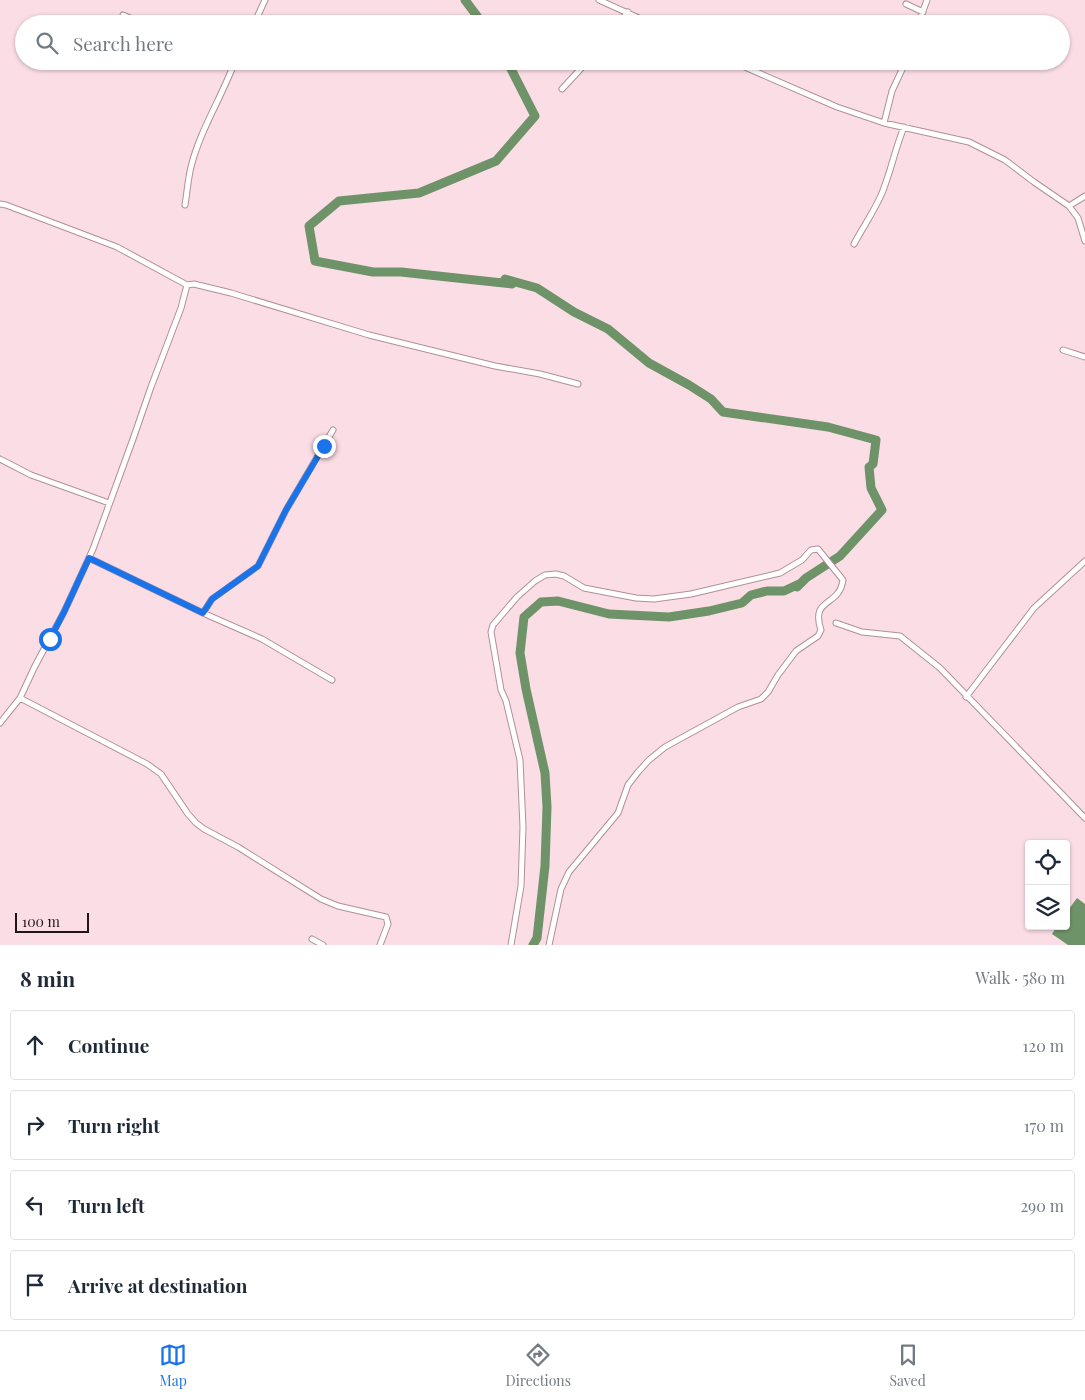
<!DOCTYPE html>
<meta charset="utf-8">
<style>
:root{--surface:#fff;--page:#f2f2f3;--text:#1f2937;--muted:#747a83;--line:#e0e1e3;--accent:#1a73e8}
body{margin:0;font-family:"Playfair Display",serif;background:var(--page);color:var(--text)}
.controls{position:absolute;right:15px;bottom:15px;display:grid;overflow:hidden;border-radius:5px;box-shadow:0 1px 4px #0004}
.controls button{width:45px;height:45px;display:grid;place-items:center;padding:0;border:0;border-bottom:1px solid var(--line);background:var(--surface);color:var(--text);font:25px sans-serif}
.scale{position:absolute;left:15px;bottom:12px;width:74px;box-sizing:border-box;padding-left:5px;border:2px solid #22151a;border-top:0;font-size:14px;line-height:18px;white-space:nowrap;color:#22151a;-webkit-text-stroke:4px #fbdde6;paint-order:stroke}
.stop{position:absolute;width:15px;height:15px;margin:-11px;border:4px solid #1a73e8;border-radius:50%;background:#fff}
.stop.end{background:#1a73e8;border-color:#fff;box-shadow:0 1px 5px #0008}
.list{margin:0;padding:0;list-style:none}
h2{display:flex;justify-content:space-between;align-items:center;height:65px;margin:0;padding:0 20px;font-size:21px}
h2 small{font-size:16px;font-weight:400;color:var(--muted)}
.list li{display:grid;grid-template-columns:32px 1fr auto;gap:15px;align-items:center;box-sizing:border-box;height:70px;margin:0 10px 10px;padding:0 10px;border:1px solid var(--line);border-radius:5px}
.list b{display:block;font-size:19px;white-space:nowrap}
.list em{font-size:16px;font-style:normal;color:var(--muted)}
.icon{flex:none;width:28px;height:28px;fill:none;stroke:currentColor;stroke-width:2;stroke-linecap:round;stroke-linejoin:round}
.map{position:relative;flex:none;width:1085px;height:945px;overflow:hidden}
.search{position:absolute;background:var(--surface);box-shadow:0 1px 4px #0004;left:15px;right:15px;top:15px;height:55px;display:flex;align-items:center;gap:12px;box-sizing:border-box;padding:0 18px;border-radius:28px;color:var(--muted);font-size:19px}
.sheet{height:385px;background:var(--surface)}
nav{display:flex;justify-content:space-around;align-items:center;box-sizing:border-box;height:70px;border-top:1px solid var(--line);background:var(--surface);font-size:14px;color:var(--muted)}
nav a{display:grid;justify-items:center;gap:2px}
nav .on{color:var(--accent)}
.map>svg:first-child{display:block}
.water{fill:#6f9368}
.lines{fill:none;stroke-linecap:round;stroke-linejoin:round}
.river{stroke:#6f9368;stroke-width:9}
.minor-casing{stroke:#b18f9a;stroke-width:7}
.minor{stroke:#fff;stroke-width:5}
.route{stroke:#1a73e8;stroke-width:6}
</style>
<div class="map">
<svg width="1085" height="945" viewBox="0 0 1085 945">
<rect width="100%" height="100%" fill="#fbdde6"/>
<!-- water -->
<path class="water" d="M1077,898l8,6v41h-17l-16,-11 5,-8h9v-13z"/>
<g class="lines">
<!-- river -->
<path class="river" d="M465,0l18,24
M507,61l28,55 -39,45 -77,32 -80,8 -30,25 6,35 58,11h28l111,12 -7,-5 32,9 37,24 34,17 41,34 40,22 22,14 12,13 105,15 48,13 -3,24 -4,3 2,21 11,22 -42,46 -34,22 -9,9 2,-3 -15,7h-17l-16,4 -9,8 -33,8 -40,6 -60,-3 -51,-13 -17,1 -17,15 -4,36 6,36 19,84 2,34 -2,59 -8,72 -4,7"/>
<!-- minor casing -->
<g class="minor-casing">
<path id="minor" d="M599,0l53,24
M906,4l17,8
M123,15l21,9
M254,24l11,-24
M618,24l10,-12
M918,24l9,-24
M731,61l106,46 47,16 85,19 36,18 29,22 35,24 9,12 7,23
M562,89l26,-28
M884,123l8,-32 14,-30
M0,204l6,1 111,42 70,38 7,-1 37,9 138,42 126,31 45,8 38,10
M185,205c2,-12 3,-26 6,-38 9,-37 31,-70 44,-106
M1069,206l16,-10
M854,244c9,-17 21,-34 28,-51 9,-22 13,-44 22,-66
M187,285l-6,23 -30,79 -18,52 -40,110 -29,63 -29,54 -15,32 127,66 14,10 27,40 8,9 8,6 34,18 83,52 17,7 48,11 2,7 -8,21
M1063,350l22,7
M0,459l31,16 78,28
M89,558l114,55 59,26 70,41
M203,613l9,-14 46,-33 28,-56 47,-80
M836,623l26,9 38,4 40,32 145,150
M966,697l68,-89 51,-47
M0,723l20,-25
M312,939l11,6
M511,945l10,-59 2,-59 -3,-67 -14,-59 -5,-11 -10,-58 2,-7 24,-28 18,-16 10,-6 11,-1 8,2 20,12 52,10 18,1 37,-5 89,-21 22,-13 9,-10 7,-1 25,31c-4,28 -33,17 -22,50l-3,6 -22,15 -18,24 -10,17 -7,7 -23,8 -73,40 -16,13 -11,12 -10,13 -10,28 -49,59 -8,17 -12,56"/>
</g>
<!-- minor -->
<use href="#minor" class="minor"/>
</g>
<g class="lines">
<!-- route -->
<path class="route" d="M50,639l14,-27 25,-54 114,55 9,-14 46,-33 28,-56 38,-64"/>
</g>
</svg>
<div class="controls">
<button><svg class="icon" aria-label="locate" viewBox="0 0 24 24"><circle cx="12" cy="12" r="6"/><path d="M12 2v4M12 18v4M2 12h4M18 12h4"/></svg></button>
<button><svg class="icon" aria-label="layers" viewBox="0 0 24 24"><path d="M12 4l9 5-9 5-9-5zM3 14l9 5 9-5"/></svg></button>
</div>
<div class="scale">100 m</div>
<div class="stop" style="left:50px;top:639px"></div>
<div class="stop end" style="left:324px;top:446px"></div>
<div class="search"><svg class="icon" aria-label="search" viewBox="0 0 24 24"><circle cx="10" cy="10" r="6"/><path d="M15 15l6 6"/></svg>Search here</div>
</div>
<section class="sheet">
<h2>8 min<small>Walk · 580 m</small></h2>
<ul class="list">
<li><svg class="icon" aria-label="ahead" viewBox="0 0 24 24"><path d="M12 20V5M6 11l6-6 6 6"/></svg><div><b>Continue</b></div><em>120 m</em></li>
<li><svg class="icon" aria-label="right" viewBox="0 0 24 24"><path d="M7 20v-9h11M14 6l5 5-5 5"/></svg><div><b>Turn right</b></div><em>170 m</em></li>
<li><svg class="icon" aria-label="left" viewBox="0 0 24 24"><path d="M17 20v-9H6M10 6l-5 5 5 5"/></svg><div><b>Turn left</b></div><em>290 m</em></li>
<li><svg class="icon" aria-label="arrive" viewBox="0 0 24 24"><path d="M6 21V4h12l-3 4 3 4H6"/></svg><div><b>Arrive at destination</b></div></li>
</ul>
</section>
<nav>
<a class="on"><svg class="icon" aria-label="map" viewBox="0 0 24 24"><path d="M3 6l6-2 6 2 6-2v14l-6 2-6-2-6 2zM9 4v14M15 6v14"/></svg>Map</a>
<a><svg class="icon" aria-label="directions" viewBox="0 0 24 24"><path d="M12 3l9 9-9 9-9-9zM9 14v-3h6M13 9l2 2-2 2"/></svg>Directions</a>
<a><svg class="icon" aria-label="saved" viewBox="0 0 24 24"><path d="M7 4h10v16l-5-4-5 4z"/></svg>Saved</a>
</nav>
